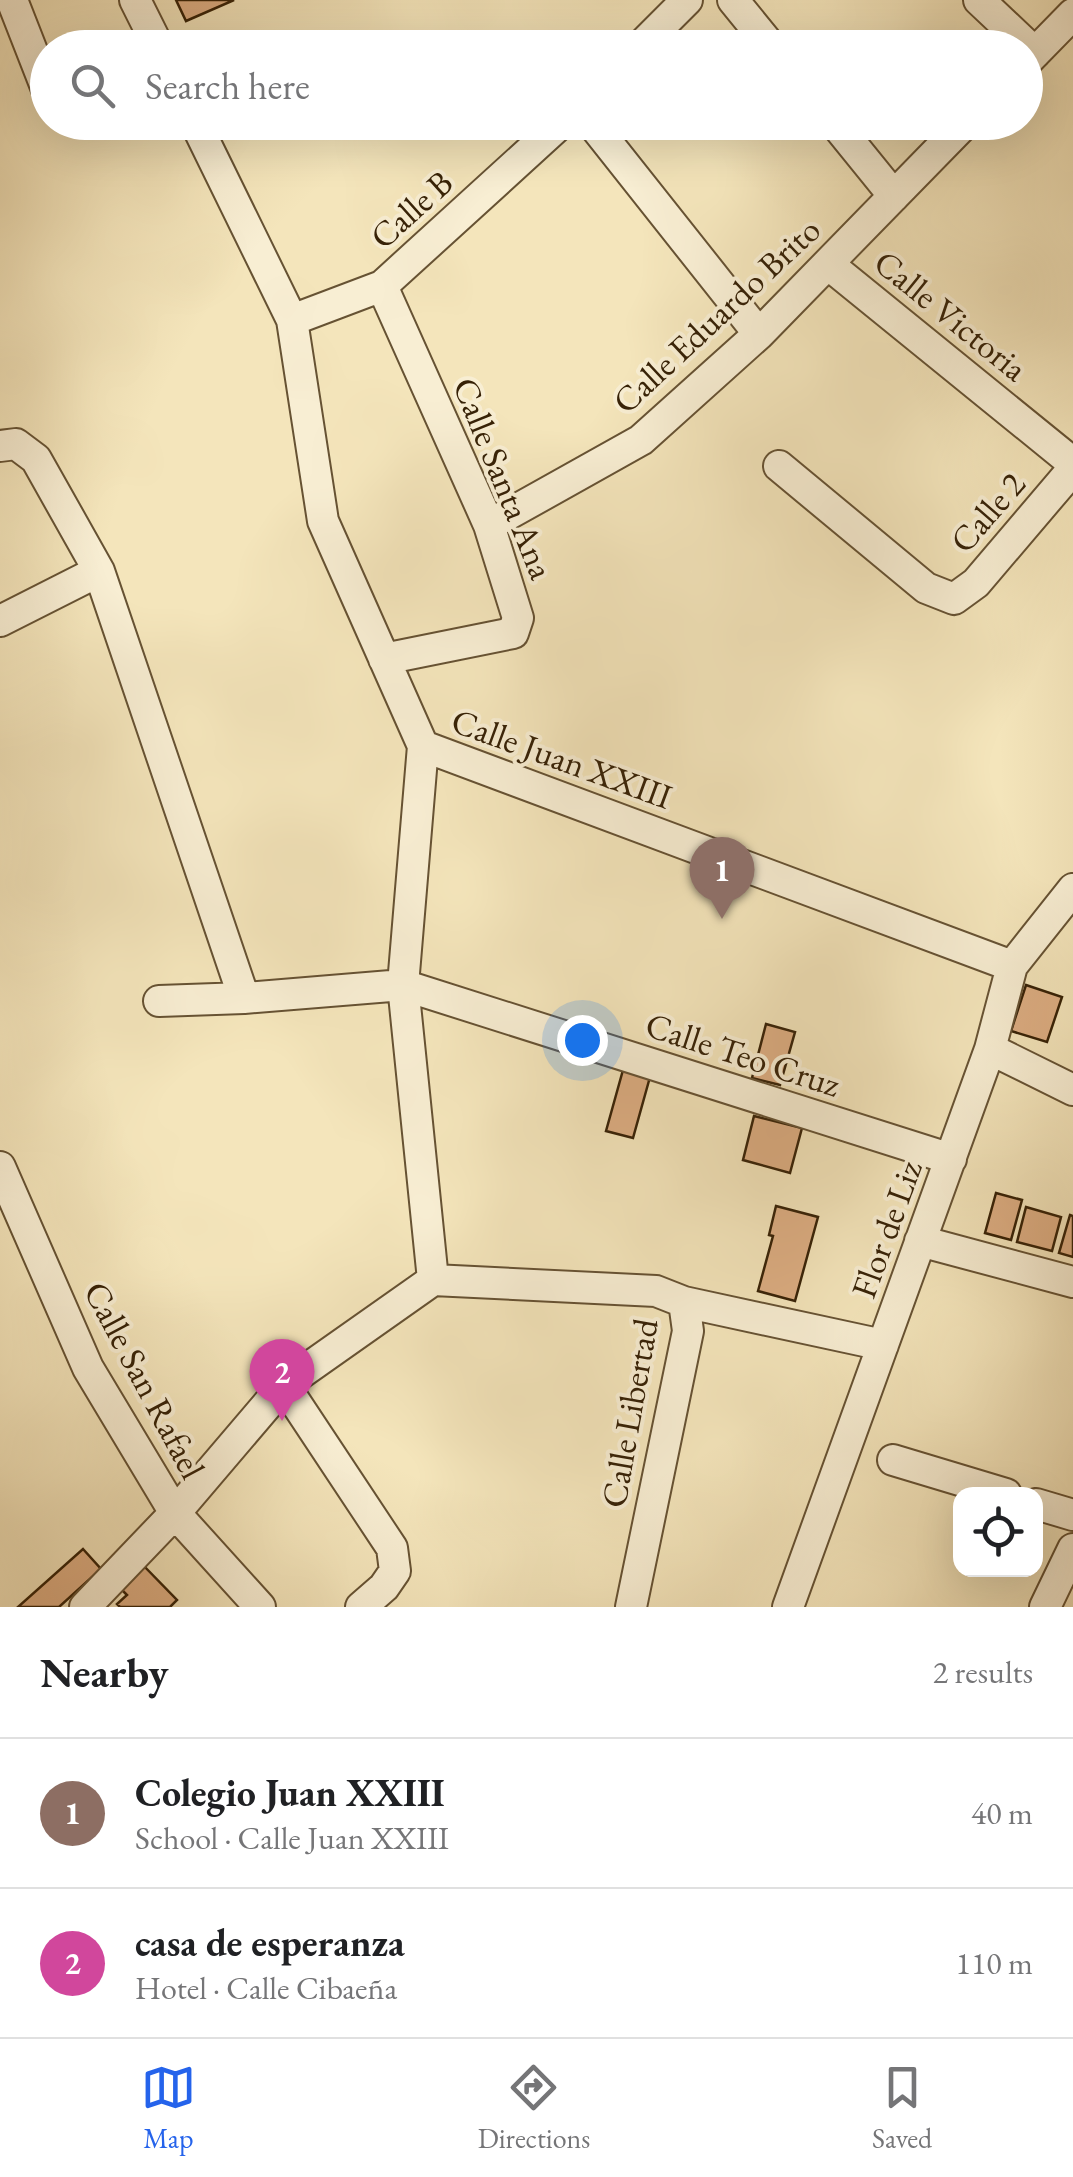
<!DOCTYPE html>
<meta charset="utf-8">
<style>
:root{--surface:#fff;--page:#f2f2f2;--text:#202124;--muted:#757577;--line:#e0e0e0;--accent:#2563eb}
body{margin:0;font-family:"EB Garamond",serif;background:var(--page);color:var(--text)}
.controls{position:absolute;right:30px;bottom:30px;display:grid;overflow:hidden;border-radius:20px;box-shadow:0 10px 40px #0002}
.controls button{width:90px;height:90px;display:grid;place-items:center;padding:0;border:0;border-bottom:2px solid var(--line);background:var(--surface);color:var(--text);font:50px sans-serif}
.you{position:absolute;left:582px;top:1040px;width:35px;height:35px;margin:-25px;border:8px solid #fff;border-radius:50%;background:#1a73e8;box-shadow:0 0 0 15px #1a73e833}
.badge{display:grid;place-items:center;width:65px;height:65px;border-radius:50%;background:var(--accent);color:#fff;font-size:32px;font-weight:700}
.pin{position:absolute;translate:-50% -82px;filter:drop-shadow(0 2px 5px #0008)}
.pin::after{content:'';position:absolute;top:52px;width:35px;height:30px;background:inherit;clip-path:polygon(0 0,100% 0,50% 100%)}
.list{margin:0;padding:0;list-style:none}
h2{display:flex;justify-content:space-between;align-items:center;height:130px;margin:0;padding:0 40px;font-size:42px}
h2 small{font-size:32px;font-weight:400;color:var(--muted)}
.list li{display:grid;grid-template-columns:65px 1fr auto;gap:30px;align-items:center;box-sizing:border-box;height:150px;padding:0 40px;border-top:2px solid var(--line)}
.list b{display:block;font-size:38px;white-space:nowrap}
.list p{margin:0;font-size:32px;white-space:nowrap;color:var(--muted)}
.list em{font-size:32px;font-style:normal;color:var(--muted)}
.icon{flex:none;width:55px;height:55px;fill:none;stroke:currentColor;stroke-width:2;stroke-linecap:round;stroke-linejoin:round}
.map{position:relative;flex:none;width:1073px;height:1607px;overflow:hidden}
.search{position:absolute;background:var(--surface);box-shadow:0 10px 40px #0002;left:30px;right:30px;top:30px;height:110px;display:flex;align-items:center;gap:25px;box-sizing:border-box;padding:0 35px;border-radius:55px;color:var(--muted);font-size:38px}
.sheet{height:430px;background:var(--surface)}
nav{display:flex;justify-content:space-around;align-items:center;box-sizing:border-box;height:140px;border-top:2px solid var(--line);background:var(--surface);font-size:28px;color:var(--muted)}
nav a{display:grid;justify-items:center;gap:5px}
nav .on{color:var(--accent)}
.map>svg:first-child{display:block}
.building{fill:#ddae83;stroke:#362106;stroke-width:2.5}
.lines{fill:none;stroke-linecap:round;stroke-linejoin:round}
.minor-casing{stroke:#665233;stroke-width:34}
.minor{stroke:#f8eed3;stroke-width:30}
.labels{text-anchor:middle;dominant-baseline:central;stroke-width:8;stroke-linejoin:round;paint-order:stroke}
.street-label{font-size:35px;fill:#362106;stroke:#f8eed3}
</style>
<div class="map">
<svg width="1073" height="1607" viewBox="0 0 1073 1607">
<rect width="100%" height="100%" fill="#f4e5bb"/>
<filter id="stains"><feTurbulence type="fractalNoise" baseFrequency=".002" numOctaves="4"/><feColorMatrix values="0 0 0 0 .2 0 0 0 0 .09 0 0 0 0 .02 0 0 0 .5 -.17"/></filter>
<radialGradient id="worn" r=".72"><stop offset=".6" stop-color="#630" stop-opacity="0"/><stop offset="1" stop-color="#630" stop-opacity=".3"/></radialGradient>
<!-- building -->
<path class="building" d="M176,0h58l-48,21z
M1026,985l36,12 -15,45 -36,-11z
M766,1024l29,8 -15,53 -28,-7z
M623,1070l27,7 -17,61 -27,-7z
M754,1116l48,12 -12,45 -47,-13z
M996,1193l26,7 -11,40 -26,-7z
M776,1206l42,11 -23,84 -37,-10 15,-55 -4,-1z
M1026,1207l35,10 -9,34 -35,-9z
M1070,1215l3,1v41l-14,-4z
M83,1549l18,20 -42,38h-41z
M141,1563l36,37 -7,7h-50l-3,-3 10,-9 -9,-9z"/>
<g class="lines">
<!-- minor casing -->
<g class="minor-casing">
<path id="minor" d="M12,0l36,92
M135,0l24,48
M733,0l39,48
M979,0l56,53
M639,48l48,-48
M1026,62l47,-48
M195,122l97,198 31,201 100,225 -20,239 30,295
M591,122l168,212
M834,122l60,74
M828,264l245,199
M382,286l107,239 29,93 -5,15 -129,26
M292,320l90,-34 180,-164
M0,446l16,-2 20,15 63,112 145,427
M779,466l147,122 28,11 22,-16 97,-114
M489,525l152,-85 118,-106 207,-212
M0,621l99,-50
M423,746l589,220
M159,1001l85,-3 159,-13 548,174
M990,1049l83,41
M0,1167l88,201 87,145 85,94
M920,1241l153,41
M433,1280l223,11 28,11 199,43
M284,1385l108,163 3,23 -11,16 -23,20
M893,1460l113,34
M1036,1504l37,11
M85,1607l90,-94 109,-128 149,-105
M631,1607l57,-276 -4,-29
M788,1607l202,-558 22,-83 61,-77
M1045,1607l28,-58"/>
</g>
<!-- minor -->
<use href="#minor" class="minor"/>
</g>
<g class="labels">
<!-- street labels -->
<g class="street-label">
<text transform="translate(411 209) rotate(-42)">Calle B</text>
<text transform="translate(716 315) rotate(-43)">Calle Eduardo Brito</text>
<text transform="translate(951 315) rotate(39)">Calle Victoria</text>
<text transform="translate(504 478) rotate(68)">Calle Santa Ana</text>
<text transform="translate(987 512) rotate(-49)">Calle 2</text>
<text transform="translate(562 758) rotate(20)">Calle Juan XXIII</text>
<text transform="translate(743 1054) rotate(18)">Calle Teo Cruz</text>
<text transform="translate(886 1229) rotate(-70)">Flor de Liz</text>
<text transform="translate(145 1380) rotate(62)">Calle San Rafael</text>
<text transform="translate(629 1413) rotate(-80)">Calle Libertad</text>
</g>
</g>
<rect width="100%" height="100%" filter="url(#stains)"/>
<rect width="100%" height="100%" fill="url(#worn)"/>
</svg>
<div class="controls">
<button><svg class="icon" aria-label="locate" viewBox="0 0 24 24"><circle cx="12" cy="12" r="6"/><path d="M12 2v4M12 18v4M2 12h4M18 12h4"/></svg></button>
</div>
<div class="you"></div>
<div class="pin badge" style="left:722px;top:919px;background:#8d6e63">1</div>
<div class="pin badge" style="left:282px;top:1421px;background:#d1479c">2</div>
<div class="search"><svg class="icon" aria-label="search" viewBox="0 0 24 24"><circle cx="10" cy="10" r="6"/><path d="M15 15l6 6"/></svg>Search here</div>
</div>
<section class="sheet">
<h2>Nearby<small>2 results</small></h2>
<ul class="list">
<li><span class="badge" style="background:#8d6e63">1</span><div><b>Colegio Juan XXIII</b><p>School · Calle Juan XXIII</p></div><em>40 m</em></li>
<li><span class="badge" style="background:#d1479c">2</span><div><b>casa de esperanza</b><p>Hotel · Calle Cibaeña</p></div><em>110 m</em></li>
</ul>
</section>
<nav>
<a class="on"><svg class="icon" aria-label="map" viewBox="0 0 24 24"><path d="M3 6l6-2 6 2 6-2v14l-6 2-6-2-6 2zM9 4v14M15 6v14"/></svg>Map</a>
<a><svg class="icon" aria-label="directions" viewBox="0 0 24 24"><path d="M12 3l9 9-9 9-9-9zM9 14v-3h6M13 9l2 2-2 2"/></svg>Directions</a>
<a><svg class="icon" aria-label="saved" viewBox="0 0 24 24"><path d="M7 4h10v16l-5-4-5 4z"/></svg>Saved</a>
</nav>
